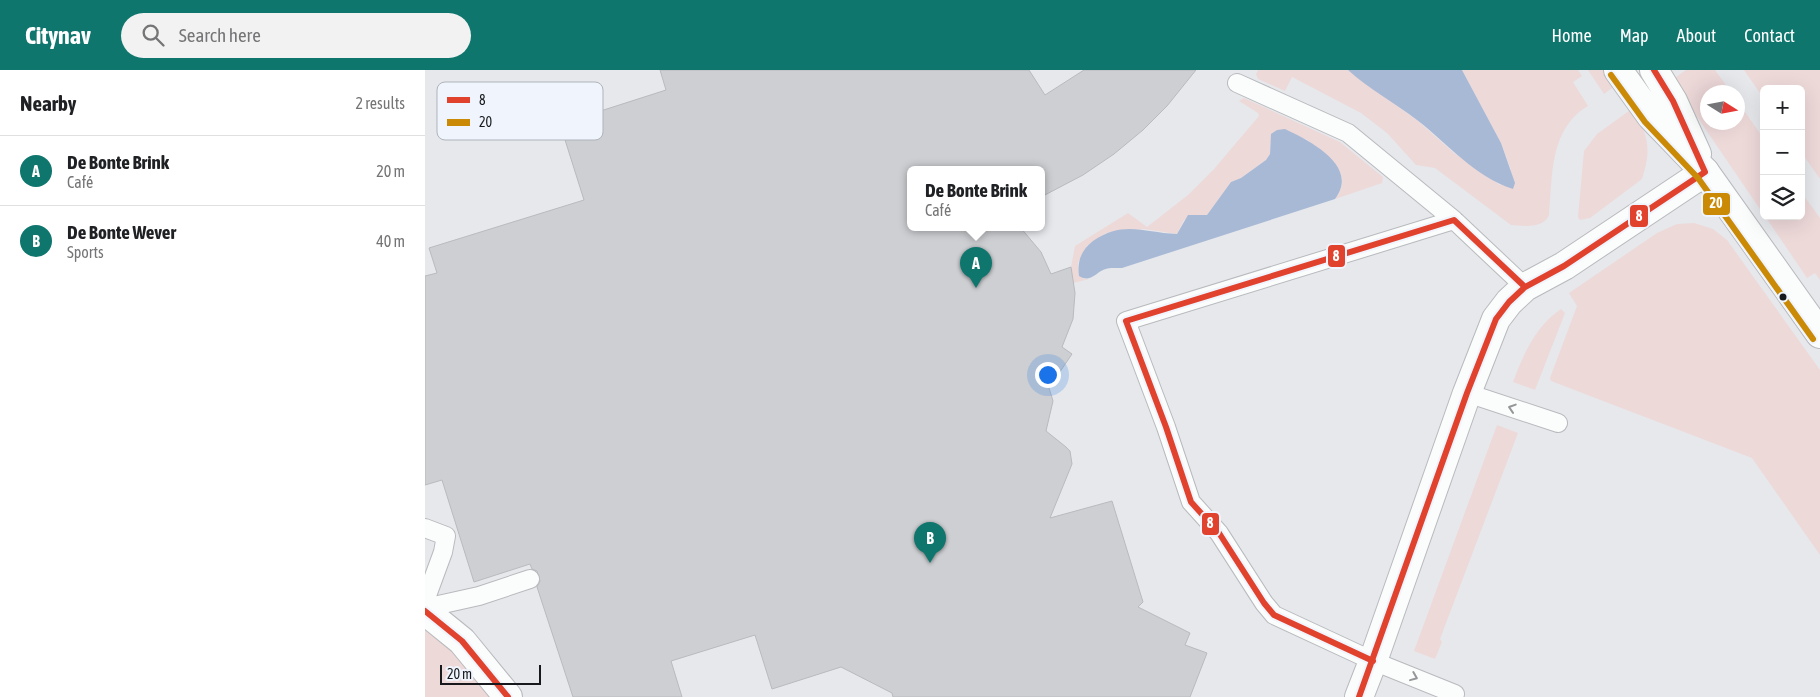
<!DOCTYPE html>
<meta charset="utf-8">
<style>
:root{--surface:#fff;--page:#f2f2f2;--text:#202124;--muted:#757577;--line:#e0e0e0;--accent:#0f766e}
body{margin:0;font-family:"Asap Condensed",sans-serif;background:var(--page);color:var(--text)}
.controls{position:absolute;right:15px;top:15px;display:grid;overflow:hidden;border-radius:8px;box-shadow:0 5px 20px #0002}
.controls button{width:45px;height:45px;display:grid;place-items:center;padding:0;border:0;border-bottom:1px solid var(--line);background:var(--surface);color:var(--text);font:25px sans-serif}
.compass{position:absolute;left:1275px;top:15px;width:45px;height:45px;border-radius:50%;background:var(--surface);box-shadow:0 5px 20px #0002;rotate:101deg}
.scale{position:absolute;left:15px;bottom:12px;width:101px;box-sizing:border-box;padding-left:5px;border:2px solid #17191c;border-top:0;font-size:14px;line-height:18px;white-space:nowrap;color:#17191c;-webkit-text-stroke:4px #f0f5fd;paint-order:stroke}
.you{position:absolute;left:622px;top:304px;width:18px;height:18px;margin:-12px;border:4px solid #fff;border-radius:50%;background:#1a73e8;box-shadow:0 0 0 8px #1a73e833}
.badge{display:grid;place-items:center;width:32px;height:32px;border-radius:50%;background:var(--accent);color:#fff;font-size:16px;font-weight:700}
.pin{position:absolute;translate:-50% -41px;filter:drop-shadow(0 1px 2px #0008)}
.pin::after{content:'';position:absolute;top:26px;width:18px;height:15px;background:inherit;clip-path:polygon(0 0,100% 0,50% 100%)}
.popup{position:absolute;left:482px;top:96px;width:138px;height:65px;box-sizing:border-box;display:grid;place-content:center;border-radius:8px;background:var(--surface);filter:drop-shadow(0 1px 4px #0005);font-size:16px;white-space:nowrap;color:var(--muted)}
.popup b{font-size:19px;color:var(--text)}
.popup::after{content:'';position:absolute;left:50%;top:100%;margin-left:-10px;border:10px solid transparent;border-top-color:var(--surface)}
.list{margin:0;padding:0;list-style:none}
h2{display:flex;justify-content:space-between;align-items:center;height:65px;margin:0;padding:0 20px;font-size:21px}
h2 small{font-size:16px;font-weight:400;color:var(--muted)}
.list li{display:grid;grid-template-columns:32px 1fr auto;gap:15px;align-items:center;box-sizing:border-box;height:70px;padding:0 20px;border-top:1px solid var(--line)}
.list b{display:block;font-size:19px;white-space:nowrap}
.list p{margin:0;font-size:16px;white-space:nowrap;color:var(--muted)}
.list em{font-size:16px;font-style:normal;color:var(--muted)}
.icon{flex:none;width:28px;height:28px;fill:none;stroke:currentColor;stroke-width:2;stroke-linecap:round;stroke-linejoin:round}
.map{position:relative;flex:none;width:1395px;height:627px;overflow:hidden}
header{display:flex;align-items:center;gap:30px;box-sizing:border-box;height:70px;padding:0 25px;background:var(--accent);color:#fff}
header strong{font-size:24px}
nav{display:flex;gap:28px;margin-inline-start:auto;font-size:18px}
.search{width:350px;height:45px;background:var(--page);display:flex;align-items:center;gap:12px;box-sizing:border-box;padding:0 18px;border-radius:28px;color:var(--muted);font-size:19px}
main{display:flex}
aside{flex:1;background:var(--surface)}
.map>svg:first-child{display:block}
.green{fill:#eed9d9}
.water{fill:#a8b9d5}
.building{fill:#cdcfd2;stroke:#b9babe}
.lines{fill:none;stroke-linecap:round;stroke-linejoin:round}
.service-casing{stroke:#b8babd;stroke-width:20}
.minor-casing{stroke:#b8babd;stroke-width:30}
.tertiary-casing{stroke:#b8babd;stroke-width:30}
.service{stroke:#fbfcfc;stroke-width:18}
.minor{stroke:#fbfcfc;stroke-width:28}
.tertiary{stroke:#fbfcfc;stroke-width:28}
.bus-1-casing{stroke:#f0f5fd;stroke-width:10}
.bus-2-casing{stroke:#f0f5fd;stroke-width:10}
.bus-1{stroke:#e0422e;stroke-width:6}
.bus-2{stroke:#ca8a06;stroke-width:6}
.oneway{stroke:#949697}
.bus-dot{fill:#17191c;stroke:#f0f5fd;stroke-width:2}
.key{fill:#f0f5fd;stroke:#afb3ba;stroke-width:1}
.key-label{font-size:14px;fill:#17191c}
.line-badge{stroke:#f0f5fd;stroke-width:2}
.badge-label{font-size:14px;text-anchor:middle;font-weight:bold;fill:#fff}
</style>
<header>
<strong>Citynav</strong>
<div class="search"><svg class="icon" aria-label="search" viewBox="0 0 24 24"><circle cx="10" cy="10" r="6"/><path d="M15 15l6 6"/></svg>Search here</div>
<nav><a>Home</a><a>Map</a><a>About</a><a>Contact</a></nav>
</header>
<main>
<aside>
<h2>Nearby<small>2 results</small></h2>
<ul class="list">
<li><span class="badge">A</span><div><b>De Bonte Brink</b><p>Café</p></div><em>20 m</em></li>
<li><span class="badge">B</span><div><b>De Bonte Wever</b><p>Sports</p></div><em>40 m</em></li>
</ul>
</aside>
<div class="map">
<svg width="1395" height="627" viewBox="0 0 1395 627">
<rect width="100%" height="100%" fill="#e6e8ec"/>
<!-- green -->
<path class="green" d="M833,0h90l70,51 36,32 46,32 11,-15 -10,-27 -39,-73h116l4,6 -9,6 15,24c-5,3 -11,7 -15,12 -23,25 -21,64 -24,97 -6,14 -25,11 -38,10l-76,-57 -19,-3 -29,-32 -26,-20 -69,-36 -7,14 -27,-12 -2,-5z
M1163,0h18l10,15 -12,9z
M1261,0h29l16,22h-24v30h30l1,-20 26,37v76l-92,-135z
M1319,0h76v109l-19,-27v-63h-37v10z
M819,28l96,44 43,35 -1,6 -47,16c21,-27 -10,-45 -29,-60l-36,4v11l-4,6 -25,18 -10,4 -24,33h-6l-17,5 -7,14 -33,-5 -38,4 -19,13 -9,17 1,13 5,3h5l-16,4 -2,-16 4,-21 53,-33 19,14 41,-32 26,-26 45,-53 -1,-3 -19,-12z
M1208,38c15,28 19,40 9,71l-52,39 -10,2 -2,-3 6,-66 13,-17z
M1376,122l19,26v62l-5,-7 -8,5 -42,-62h36z
M1269,153l19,6 14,11 93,130v185l-68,-97 -201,-77 -1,-3 27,-72 -8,-13 88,-60 20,-9z
M1136,239l4,4 -30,77 -22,-8c11,-29 22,-55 48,-73z
M1072,355l21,8 -78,206 2,3 -7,17 -21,-8z
M0,555l31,28 36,44h-67z"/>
<!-- water -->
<path class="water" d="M923,0h114l39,73 14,40 -2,6c-38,-12 -65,-45 -96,-69 -22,-17 -48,-31 -69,-50z
M860,59c25,12 75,37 50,70l-213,69c-7,0 -15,-1 -21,3 -8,5 -12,11 -22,5 -2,-14 2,-26 14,-35 31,-21 51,-8 84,-7l11,-19h19l24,-33 10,-4 25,-18 4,-6 1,-20 6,-4z"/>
<!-- building -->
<path class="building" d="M235,0h369l16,25 39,-25h112l-29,36 -24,24 -29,24 -31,21 -42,22v-28h-130v58h109l21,25 10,22 20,-7 4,26 -2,26 -11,28 10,7 -23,34 4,13 -7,30 20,16 4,4 2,13 -22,54 62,-17 31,101 -5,5 52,26 -5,12 22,8 -17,44h-297l-1,-4 -51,-26 -69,22 -17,-54 -84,26 11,36h-109l-36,-110 3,-6 -3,-10 -5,-2 -2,-5 -56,18 -32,-102 -17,5v-209l12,-3 -8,-25 155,-48 -24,-76 106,-34z"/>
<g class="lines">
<!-- service casing -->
<g class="service-casing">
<path id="service" d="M812,13l111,50 106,87 71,67
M1029,150l-328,101 40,106 25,75 28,31 45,70 10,12 99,46 82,33
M1042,323l91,30
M0,458l21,8 -3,16 -18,49
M0,538l54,-12 51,-17"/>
</g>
<!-- minor casing -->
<g class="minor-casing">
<path id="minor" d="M0,541l37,30 46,56
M934,627l14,-36 94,-268 29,-74 13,-17 16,-15 39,-21 141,-94"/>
</g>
<!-- tertiary casing -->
<g class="tertiary-casing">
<path id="tertiary" d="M1193,0l33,46 54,56 115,162
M1229,0l19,31 24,53"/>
</g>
<!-- service -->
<use href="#service" class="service"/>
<!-- minor -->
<use href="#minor" class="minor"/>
<!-- tertiary -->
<use href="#tertiary" class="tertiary"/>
<!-- bus-1 casing -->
<g class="bus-1-casing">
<path id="bus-1" d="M0,541l37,30 46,56
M948,591l-99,-46 -10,-12 -45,-70 -28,-31 -25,-75 -40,-106 328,-101 71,67
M934,627l108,-304 29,-74 13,-17 16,-15 39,-21 141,-94 -32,-71 -19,-31"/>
</g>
<!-- bus-2 casing -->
<g class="bus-2-casing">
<path id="bus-2" d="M1186,5l34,47 53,56 115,161"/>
</g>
<!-- bus-1 -->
<use href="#bus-1" class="bus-1"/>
<!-- bus-2 -->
<use href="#bus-2" class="bus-2"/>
</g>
<!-- one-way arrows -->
<defs><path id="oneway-chevron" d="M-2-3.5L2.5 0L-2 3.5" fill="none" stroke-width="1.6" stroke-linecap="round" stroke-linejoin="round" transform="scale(1.25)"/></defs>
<g class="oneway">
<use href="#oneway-chevron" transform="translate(1087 338) rotate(-162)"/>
<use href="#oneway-chevron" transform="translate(989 607) rotate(22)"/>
</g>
<!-- markers -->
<circle class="bus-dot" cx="1358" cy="227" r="4.5"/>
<!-- legend -->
<rect x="12" y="12" width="166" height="58" rx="8" class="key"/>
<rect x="22" y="27" width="23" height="6" fill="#e0422e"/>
<rect x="22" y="49" width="23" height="7" fill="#ca8a06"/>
<g class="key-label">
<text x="54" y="35">8</text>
<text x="54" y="57">20</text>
</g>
<g class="line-badge">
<rect x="1277" y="122" width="29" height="24" rx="5" fill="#ca8a06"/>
<rect x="1204" y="134" width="20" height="24" rx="5" fill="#e0422e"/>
<rect x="902" y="174" width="19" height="24" rx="5" fill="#e0422e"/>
<rect x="776" y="442" width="19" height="24" rx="5" fill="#e0422e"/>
</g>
<g class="badge-label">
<text x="1291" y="138">20</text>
<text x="1214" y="151">8</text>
<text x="911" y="191">8</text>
<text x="785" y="458">8</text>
</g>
</svg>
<div class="controls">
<button>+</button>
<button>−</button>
<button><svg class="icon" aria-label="layers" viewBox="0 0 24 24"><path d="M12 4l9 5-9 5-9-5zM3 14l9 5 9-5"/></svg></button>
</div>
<svg class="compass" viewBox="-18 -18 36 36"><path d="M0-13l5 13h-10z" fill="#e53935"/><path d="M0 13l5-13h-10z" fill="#757577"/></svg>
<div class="scale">20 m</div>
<div class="you"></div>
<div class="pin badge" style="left:551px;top:218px">A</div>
<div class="popup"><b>De Bonte Brink</b>Café</div>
<div class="pin badge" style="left:505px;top:493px">B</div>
</div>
</main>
